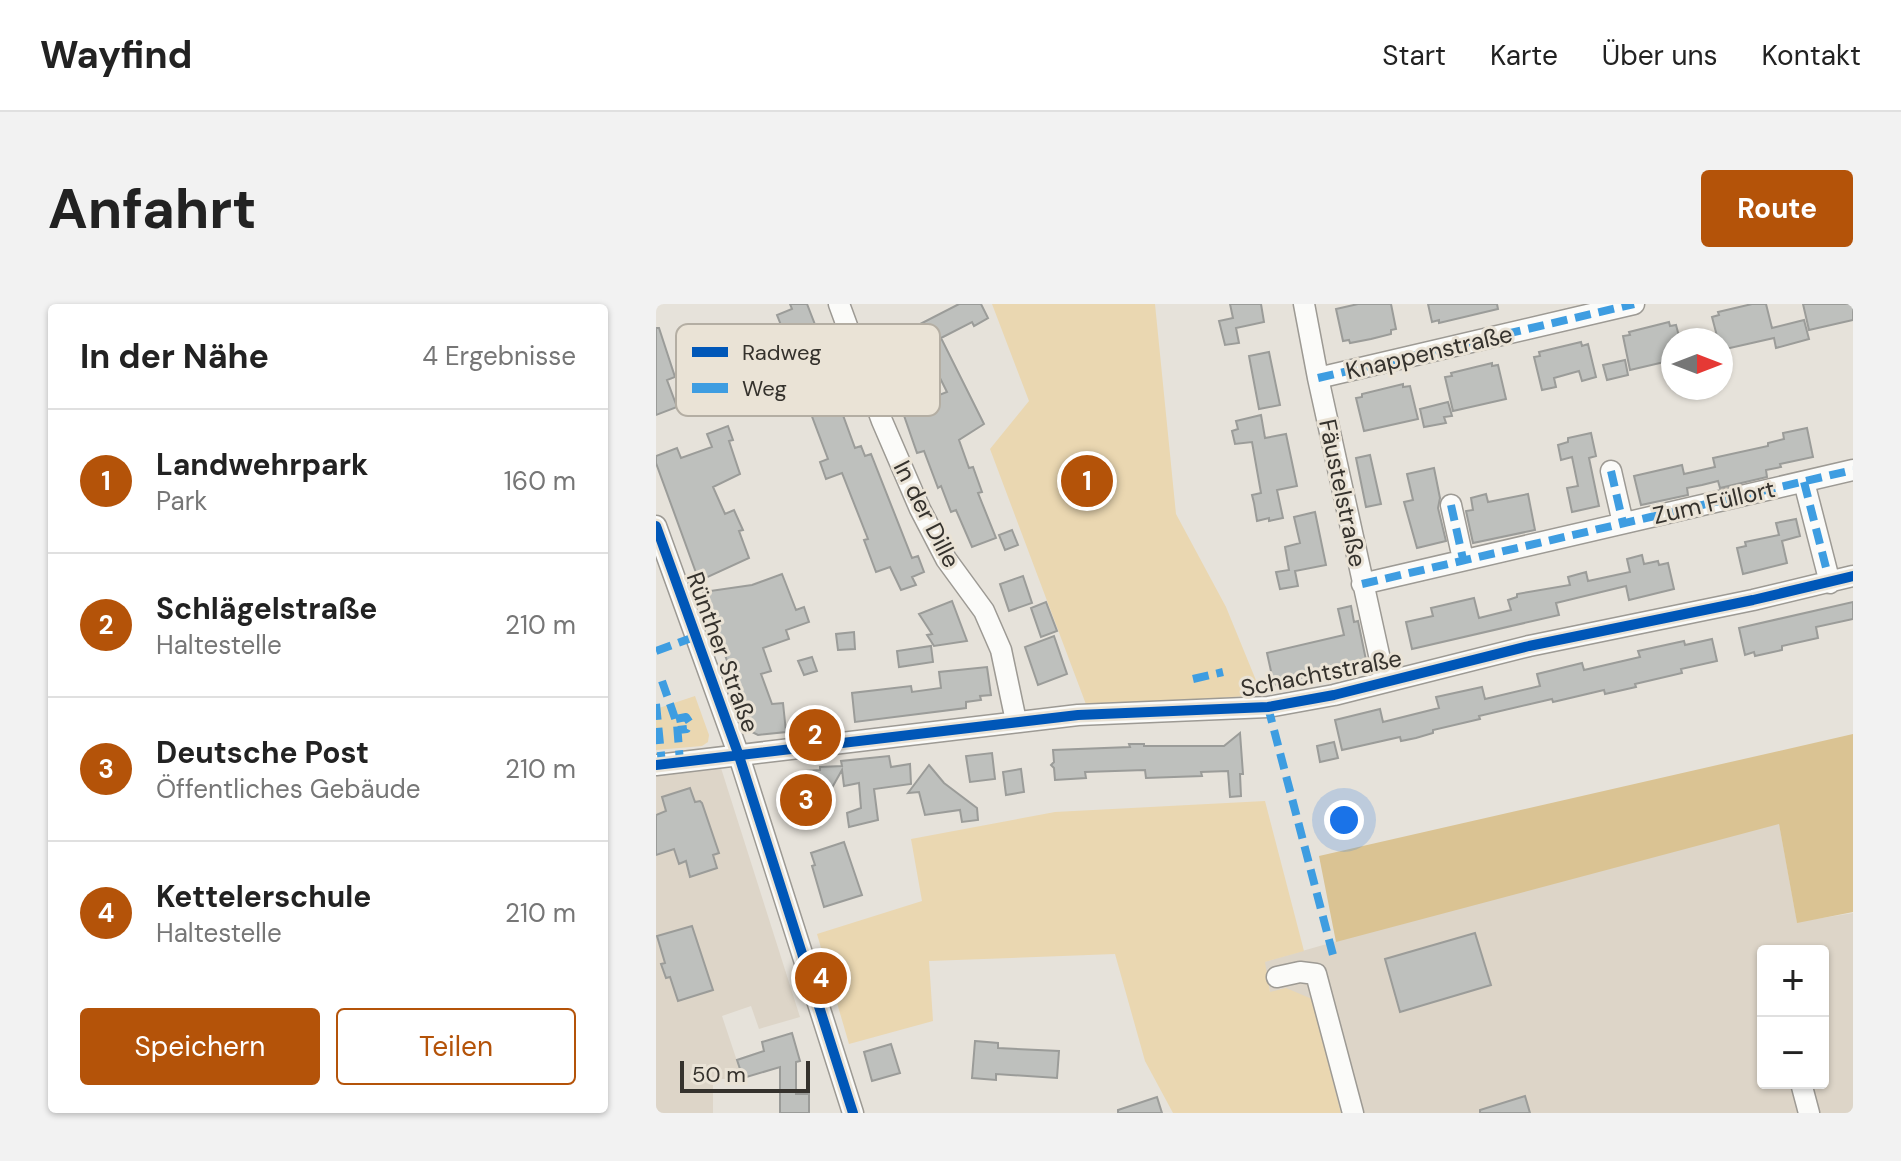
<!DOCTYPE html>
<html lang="de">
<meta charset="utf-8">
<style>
:root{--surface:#fff;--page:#f2f2f2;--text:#222;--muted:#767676;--line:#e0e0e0;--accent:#b45309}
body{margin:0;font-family:"DM Sans",sans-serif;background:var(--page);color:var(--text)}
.controls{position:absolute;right:24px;bottom:24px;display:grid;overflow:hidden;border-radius:8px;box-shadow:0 2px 6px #0004}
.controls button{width:72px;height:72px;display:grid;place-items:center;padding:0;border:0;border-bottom:2px solid var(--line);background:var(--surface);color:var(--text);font:40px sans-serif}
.compass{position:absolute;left:1005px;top:24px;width:72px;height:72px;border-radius:50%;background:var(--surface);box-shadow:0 2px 6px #0004;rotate:90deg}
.scale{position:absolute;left:24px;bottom:20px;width:130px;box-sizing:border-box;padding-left:8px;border:4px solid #35322d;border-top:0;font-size:22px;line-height:28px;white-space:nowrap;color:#35322d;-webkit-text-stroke:6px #eae3d6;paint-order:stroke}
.you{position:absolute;left:688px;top:516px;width:28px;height:28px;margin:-20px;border:6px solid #fff;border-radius:50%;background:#1a73e8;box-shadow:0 0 0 12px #1a73e833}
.badge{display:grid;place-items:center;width:52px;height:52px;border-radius:50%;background:var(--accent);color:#fff;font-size:26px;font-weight:700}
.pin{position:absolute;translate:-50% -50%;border:4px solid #fff;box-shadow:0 2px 8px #0006}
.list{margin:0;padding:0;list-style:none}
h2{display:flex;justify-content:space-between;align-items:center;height:104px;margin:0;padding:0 32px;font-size:34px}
h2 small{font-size:26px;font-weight:400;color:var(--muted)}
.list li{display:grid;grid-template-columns:52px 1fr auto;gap:24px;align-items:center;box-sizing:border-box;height:144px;padding:0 32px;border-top:2px solid var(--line)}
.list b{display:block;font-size:30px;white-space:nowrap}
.list p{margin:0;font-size:26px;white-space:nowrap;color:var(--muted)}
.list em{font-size:26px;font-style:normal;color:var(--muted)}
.actions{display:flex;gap:16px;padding:24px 32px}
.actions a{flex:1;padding:18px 0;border:2px solid var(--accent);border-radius:8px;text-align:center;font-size:28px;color:var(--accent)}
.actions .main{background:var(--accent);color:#fff}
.map{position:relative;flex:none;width:1197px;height:809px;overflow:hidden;border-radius:8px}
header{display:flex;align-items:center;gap:48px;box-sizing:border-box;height:112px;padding:0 40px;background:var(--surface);border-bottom:2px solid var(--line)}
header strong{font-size:38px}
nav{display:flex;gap:44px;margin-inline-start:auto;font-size:28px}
.intro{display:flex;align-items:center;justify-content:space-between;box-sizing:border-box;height:192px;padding:0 48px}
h1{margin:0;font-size:56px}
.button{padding:20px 36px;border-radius:8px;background:var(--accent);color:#fff;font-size:28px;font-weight:700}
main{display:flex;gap:48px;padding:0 48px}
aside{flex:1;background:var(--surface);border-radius:8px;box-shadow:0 2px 6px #0004}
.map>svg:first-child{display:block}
.built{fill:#ddd5c8;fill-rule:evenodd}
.green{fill:#ead7b1}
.forest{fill:#dac393}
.building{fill:#bec0bd;stroke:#9b9c99;stroke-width:2;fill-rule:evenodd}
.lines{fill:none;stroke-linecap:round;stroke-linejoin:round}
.minor-casing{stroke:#9d9a94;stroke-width:23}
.minor{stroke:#fbfbf9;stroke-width:20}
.quiet{stroke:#3e9de1;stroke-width:8;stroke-dasharray:16 8;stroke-linecap:butt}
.cycleway-casing{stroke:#eae3d6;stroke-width:15}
.cycleway{stroke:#0057b8;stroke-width:10}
.labels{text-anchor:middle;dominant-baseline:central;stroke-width:6;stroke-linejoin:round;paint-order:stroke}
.street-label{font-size:24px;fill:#35322d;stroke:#eae3d6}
.key{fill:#eae3d6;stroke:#b4aea3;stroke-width:2}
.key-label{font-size:22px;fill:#35322d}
</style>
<header>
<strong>Wayfind</strong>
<nav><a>Start</a><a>Karte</a><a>Über uns</a><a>Kontakt</a></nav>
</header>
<div class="intro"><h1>Anfahrt</h1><a class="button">Route</a></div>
<main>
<aside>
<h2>In der Nähe<small>4 Ergebnisse</small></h2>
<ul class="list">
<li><span class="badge">1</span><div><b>Landwehrpark</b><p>Park</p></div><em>160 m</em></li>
<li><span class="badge">2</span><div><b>Schlägelstraße</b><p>Haltestelle</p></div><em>210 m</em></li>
<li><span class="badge">3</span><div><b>Deutsche Post</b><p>Öffentliches Gebäude</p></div><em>210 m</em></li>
<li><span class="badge">4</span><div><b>Kettelerschule</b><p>Haltestelle</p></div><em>210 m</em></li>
</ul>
<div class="actions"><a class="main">Speichern</a><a>Teilen</a></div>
</aside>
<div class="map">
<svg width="1197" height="809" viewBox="0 0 1197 809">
<rect width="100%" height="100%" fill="#e6e2da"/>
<!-- built -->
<path class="built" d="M65,464l79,249 -41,12 -8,-23 -29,10 21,63h-30v34h-57v-337z
M1123,519l18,99 56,-9v200h-512l-29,-114 -42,-7 -6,-30 136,-39zM1107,647h60v132h-60z"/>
<!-- green -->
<path class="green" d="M336,0h163l21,210 50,93 36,88 -175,12 -97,-258 39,-48z
M39,392l14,39 -1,7 -6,4 -46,4v-41z
M609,497l39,150 -39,11 5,30 16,-4 26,11 29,114h-168l-28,-52 -30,-107 -186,7 4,60 -84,23 -32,-110 105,-33 -11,-62 144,-27z"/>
<!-- forest -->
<path class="forest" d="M1197,430v178l-56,11 -18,-99 -443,118 -17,-86z"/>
<!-- building -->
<path class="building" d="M134,0h17l19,49 -5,2 34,93 6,-2 4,10 6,-2 41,104 6,-2 6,16 -12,5 4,8 -15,5 -11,-23 -14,5 -12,-32 4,-1 -26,-66 -16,6 -6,-17 8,-3 -26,-69 4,-2 -29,-73 15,-6z
M303,0h22l7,14 -14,8 -2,-4 -31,16 43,86 -25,16 10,28 4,-1 9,25 -4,1 18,45 -24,9 -16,-37 -5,2 -10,-26 -3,2 -14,-37 -7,2 -25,-72 -5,2 -11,-20 20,-10 -7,-13zM275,56l16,32 -31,12 -11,-30z
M574,0h31l3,18 -28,6 3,15 -14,2 -6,-24 14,-3z
M702,0h33l5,25 -5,1v4l-20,5 -21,4 -1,-3 -6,1 -7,-32z
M772,0h69l1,5 -59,14v-3l-7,2z
M1096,0h14l6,24 32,-8 5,19 -33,9 -2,-10 -53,12v-10h-3l-6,-23 7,-2 -1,-3z
M1147,0h50v16l-44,10z
M1013,18l1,4 6,-1 4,15h-7v20l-43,10 -7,-34 7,-1 -1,-3z
M0,24h3l16,49 -8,3 10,27 -21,8z
M925,38l1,4 6,-2 8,33 -14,4 -3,-10 -25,7 2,9 -14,3 -8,-33 6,-1 -1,-4z
M613,48l11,53 -21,4 -10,-53z
M969,56l3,15 -21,5 -4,-15z
M836,59v3l6,-1 8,34 -53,12 -8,-34 7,-1 -1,-3z
M747,80v3l7,-1 8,33 -54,12 -8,-33 6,-1v-3z
M792,98l4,14 -8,1 2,6 -22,4 -4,-18z
M605,111l4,23 21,-4 11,52 -20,4 6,28 -14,3v-3l-12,3 -3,-18 -2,-8 9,-2 -9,-51 -17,2 -3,-13 6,-2 -2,-8z
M72,122l5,14 -4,1 11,33 -27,13 12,27 9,-4 9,20 -4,1 10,27 -50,23 -43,-118v-7l21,-8 4,10 31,-11 -5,-13z
M1151,124l6,29 -33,7 1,3 -15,3 1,7 -47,11 -2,-7 -16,4 -15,3 1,7 -47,10 -7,-29 48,-11 2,9 31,-7 -2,-9 55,-12v-3l16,-4 -1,-6z
M935,129l5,23 -7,2 10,48 -27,6 -5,-24 11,-2 -6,-29 -11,3 -3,-15 10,-3v-4z
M714,151l11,49 -15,3 -10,-49z
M778,164l6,30 -2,10 8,33 -29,7 -13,-46 9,-2 -6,-26z
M830,190l2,8 40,-8 7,36 -62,13 -7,-32 7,-1 -2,-12z
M659,208l11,53 -31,6 3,15 -18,3 -4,-17 13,-2 -4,-23 15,-4 -6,-26z
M1140,215l4,17 -18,5 5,22 -44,11 -6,-26 9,-2 -1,-4 34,-7 -3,-12z
M356,226l6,15 -13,5 -6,-15z
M986,251l2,9 14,-3 1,4 9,-2 6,26 -45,11 -3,-14 -70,17 3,12 -147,34 -6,-27 27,-6 -2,-8 43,-10 5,20 32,-8 -3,-10 9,-3v-3l53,-9 -2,-8 18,-5 2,9 42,-9 -3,-13z
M126,270l14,36 8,-3 5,15 -23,8 3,9 -26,9 8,23 -10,3 11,30 11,-1 3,29 -28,3 -6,-3 -49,-140 49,-7z
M367,272l9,27 -23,8 -9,-27z
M296,297l15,40 -33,5 -7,-11 5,-1 -13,-20z
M390,298l11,29 -16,6 -10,-29z
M1197,298v17l-37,8 2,11 -36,8v4l-27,6 -1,-4 -9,3 -6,-27z
M695,302l3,16 4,-1 8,39 -92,25 -7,-32 77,-18 -6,-26z
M198,328l1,17 -17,1 -2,-16z
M398,332l13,38 -29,11 -13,-38z
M1056,335l5,22 -36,8 1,4 -47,11 1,3 -31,7 -1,-4 -51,12 -1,-3 -73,17 1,3 -47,11v3l-17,5 -15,3 -1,-4 -58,13 -7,-30 45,-11 3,13 56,-14 -3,-11 46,-10 3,12 55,-13 -3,-12 45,-11 2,7 56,-13 -2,-6 46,-10 1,4z
M275,342l2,16 -34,5 -2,-16z
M156,353l5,14 -13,4 -6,-14z
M331,363l4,28 -11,1 1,4 -15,2v6l-111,14 -3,-29 59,-7 1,6 29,-4 -2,-16z
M584,429l3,41h-3l1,22 -11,1 -2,-26 -27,1 1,4 -56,2 -1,-8 -60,2 1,6 -31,2 -1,-12 -3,-3 3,-3 -1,-12 77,-3 -1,-3h15v2h80z
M678,438l4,16 -18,4 -3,-16z
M336,449l3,26 -25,3 -4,-26z
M233,452l2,11 19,-3 1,20 -37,5 4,31 -29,7 -2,-14 14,-5 -2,-25 -15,3 -2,-16 -31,55 -27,-15 22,-39 14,-1v-3l22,-1 -1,-5z
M273,461l15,18 33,25 1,12 -16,2 -2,-12 -35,5 -6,-23 -11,1z
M365,465l3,23 -18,3 -3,-23z
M34,484l5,14 5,-1 2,2 17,50 -6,2 4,13 -27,9 -4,-16 -7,3 -5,-15 -18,6v-40l10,-4 -4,-14z
M188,538l18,53 -38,12 -12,-41 3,-1 -4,-12z
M36,622l21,64 -35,11 -8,-24 -4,1 -5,-14 4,-1 -8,-27z
M819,629l16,52 -91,27 -15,-53z
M136,729l8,28 -4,1v32h13v19h-29v-46l-37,11 -6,-18 27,-9 -2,-9z
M319,737l23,2v5l61,3 -2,27 -61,-4v6l-24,-2z
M235,740l9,29 -28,8 -8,-29z
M869,792l5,17h-50v-3z
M501,793l5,16h-44v-3z"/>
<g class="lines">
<!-- minor casing -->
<g class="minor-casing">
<path id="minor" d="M183,0l43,117 38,88 26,50 38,52 17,39 15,71
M648,0l14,74 67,304
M662,74l316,-74
M955,167l12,52
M1148,178l26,101
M795,201l12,54
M0,222l83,230 114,357
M706,280l491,-114
M0,461l422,-50 190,-8 66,-12 195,-49 224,-46 100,-24
M621,673l23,-5 16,2 37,139
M1145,779l8,30"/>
</g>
<!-- minor -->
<use href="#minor" class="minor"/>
<!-- quiet -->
<path class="quiet" d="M662,74l316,-74
M955,167l12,52
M1148,178l26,101
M795,201l12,54
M706,280l491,-114
M0,347l41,-15
M537,375l30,-7
M6,377l15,43 3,38
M0,400l6,60
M612,403l65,248
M20,415l10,-2 4,6 -3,6 -9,1"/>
<!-- cycleway casing -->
<g class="cycleway-casing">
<path id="cycleway" d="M0,222l83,230 114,357
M0,461l422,-50 190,-8 66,-12 195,-49 224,-46 100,-24"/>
</g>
<!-- cycleway -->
<use href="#cycleway" class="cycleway"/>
</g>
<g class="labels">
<!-- street labels -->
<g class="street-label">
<text transform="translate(773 48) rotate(-13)">Knappenstraße</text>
<text transform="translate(687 189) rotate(78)">Fäustelstraße</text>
<text transform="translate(1058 198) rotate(-13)">Zum Füllort</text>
<text transform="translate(271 210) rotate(63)">In der Dille</text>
<text transform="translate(67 348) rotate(70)">Rünther Straße</text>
<text transform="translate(665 369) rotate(-11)">Schachtstraße</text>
</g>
</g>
<!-- legend -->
<rect x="20" y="20" width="264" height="92" rx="12" class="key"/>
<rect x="36" y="43" width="36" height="10" fill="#0057b8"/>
<rect x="36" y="79" width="36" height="10" fill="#3e9de1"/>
<g class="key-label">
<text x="86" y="56">Radweg</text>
<text x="86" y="92">Weg</text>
</g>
</svg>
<div class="controls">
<button>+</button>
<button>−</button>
</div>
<svg class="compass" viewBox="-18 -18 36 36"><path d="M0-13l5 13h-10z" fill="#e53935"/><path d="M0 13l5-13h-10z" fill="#767676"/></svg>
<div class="scale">50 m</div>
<div class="you"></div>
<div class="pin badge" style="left:431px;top:177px">1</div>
<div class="pin badge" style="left:159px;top:431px">2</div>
<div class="pin badge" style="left:150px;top:496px">3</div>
<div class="pin badge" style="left:165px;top:674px">4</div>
</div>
</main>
